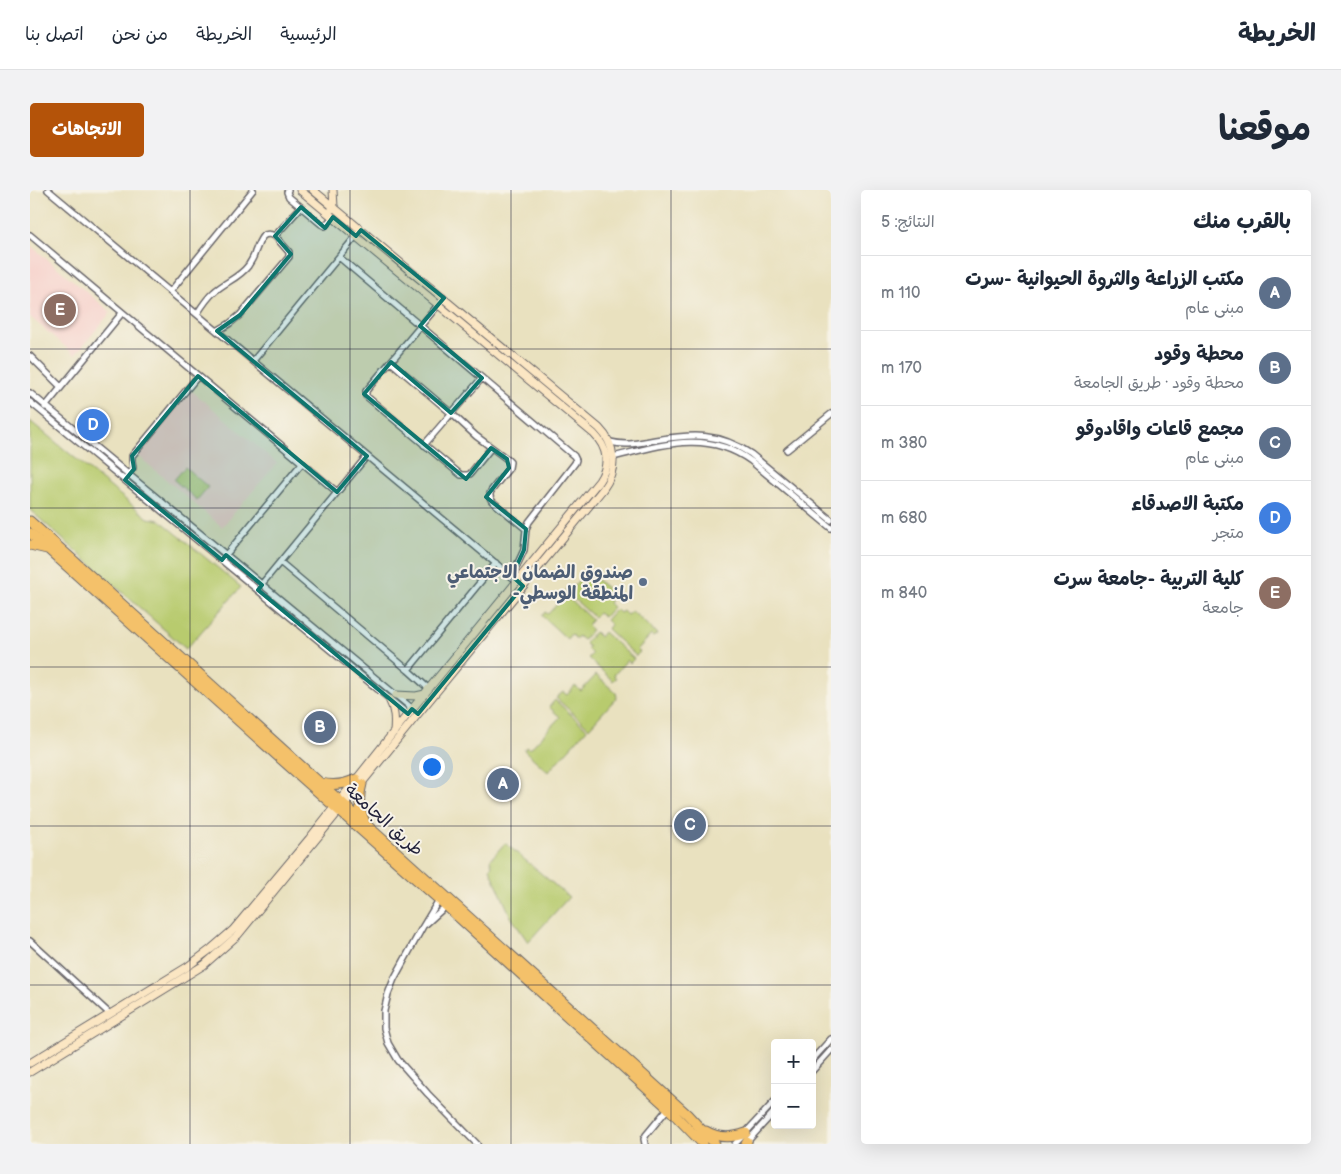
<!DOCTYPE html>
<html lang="ar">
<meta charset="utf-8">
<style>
:root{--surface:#fff;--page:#f2f2f3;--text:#1f2937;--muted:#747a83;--line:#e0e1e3;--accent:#b45309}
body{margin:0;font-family:"Balsamiq Sans","Playpen Sans Arabic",sans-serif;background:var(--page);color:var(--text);direction:rtl}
.controls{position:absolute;right:15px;bottom:15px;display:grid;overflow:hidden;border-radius:5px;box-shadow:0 5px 20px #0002}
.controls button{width:45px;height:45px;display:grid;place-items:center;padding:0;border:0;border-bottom:1px solid var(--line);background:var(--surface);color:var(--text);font:25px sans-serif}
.you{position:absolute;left:401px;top:576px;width:18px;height:18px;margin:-12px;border:4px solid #fff;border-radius:50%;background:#1a73e8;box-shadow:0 0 0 8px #1a73e833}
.badge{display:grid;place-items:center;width:32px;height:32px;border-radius:50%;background:var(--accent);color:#fff;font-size:16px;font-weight:700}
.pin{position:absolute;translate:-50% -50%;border:2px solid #fff;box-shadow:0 1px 5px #0006}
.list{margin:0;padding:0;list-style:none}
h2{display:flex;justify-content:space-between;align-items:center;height:65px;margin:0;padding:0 20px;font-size:21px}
h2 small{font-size:16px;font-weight:400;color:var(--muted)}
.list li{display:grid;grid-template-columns:32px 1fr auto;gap:15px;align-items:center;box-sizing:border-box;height:75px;padding:0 20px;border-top:1px solid var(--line)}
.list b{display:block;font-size:19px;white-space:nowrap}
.list p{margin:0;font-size:16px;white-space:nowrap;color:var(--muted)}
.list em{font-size:16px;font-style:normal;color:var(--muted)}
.map{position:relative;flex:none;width:801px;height:954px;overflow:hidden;direction:ltr;border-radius:5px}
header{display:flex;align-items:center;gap:30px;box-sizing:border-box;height:70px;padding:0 25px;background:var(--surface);border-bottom:1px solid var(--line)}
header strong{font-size:24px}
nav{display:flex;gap:28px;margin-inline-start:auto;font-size:18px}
.intro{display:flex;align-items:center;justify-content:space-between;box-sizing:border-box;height:120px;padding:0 30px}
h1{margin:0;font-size:35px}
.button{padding:12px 22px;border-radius:5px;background:var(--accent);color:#fff;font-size:18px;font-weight:700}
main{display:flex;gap:30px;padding:0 30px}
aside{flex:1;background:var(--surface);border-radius:5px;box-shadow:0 5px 20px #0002}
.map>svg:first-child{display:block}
.built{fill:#f7d0ca}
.green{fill:#b8cb6e;stroke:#6d7654}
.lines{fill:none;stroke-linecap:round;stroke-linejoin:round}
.street-casing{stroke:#686569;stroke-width:8}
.secondary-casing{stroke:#686569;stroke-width:9}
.highway-casing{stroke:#686569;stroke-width:11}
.street{stroke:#fff;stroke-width:5}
.secondary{stroke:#fbe6c3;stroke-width:7}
.highway{stroke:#f4c16a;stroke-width:9}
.marked{fill:#0f766e;fill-opacity:0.2;stroke:#0f766e;stroke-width:4;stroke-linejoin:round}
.grid{fill:none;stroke:#22223b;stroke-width:1;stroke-opacity:0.55}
.service-dot{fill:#5c6f8a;stroke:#f7f3e8;stroke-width:2}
.labels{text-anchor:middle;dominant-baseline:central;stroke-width:4;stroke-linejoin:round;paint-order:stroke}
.service-label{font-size:18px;font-weight:bold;fill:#4e5e75;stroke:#f7f3e8;text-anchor:end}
.street-label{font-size:18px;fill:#22223b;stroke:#f7f3e8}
</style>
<header>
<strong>الخريطة</strong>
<nav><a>الرئيسية</a><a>الخريطة</a><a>من نحن</a><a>اتصل بنا</a></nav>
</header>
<div class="intro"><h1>موقعنا</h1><a class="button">الاتجاهات</a></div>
<main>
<aside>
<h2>بالقرب منك<small>النتائج: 5</small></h2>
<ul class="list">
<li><span class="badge" style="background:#5c6f8a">A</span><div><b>مكتب الزراعة والثروة الحيوانية -سرت</b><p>مبنى عام</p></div><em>110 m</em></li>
<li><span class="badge" style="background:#5c6f8a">B</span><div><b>محطة وقود</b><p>محطة وقود · طريق الجامعة</p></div><em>170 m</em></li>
<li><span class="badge" style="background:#5c6f8a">C</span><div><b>مجمع قاعات واقادوقو</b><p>مبنى عام</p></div><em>380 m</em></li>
<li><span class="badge" style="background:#3f7fe0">D</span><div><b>مكتبة الاصدقاء</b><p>متجر</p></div><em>680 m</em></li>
<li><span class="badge" style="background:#8d6e63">E</span><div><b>كلية التربية -جامعة سرت</b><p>جامعة</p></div><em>840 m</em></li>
</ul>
</aside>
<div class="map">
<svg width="801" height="954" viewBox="0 0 801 954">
<rect width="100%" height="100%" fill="#f7f3e8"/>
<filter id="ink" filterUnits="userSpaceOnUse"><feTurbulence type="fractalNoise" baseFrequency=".02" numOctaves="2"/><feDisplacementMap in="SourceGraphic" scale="10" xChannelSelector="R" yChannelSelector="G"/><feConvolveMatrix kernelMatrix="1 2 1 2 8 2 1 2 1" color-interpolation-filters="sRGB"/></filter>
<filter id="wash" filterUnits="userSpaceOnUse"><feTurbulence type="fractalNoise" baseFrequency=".0096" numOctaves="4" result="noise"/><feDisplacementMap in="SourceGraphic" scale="20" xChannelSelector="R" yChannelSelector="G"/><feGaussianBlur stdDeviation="1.12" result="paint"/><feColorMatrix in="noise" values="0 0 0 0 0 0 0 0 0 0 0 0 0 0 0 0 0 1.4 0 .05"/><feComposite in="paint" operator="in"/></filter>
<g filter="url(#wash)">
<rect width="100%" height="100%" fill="#e9e1bf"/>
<!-- built -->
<path class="built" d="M0,55l81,67 -36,43 -45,-38z
M161,200l86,73 -55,64 -86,-73z"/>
<!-- green -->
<path class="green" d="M0,231l118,97 12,2 81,67 -55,62 -156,-139z
M155,277l23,20 -11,13 -23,-20z
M555,379l25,22 -4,5 5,4 -2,3 4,4 -9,10 -6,-4 -4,4 -29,-26 3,-4 3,2 13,-14 -2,-3z
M533,403l29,27 -5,5 5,5 -9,10 -5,-4 -2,3 -5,-5 -4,5 -25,-23 3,-4 3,2 13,-14 -2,-3z
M586,419l4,4 3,-2 4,4 5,-4 25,23 -4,3 -2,-2 -14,15 3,2 -4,4 -29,-27 4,-4 -5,-5z
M565,442l5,5 4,-5 30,27 -4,4 -3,-3 -13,15 2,3 -3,3 -25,-23 4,-4 -5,-5 2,-2 -4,-4z
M566,485l20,18 1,4 -28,31 -33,-30 7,-6 4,3 8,-9 6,5z
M525,510l32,29 -39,43 -24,-22 3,-3 3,2 30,-32 -11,-10z
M475,653l64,54 -41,45 -17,-25 -21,-48 2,-4 -2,-5z"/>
</g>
<g filter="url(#ink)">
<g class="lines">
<!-- street casing -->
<g class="street-casing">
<path id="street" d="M18,0l470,392
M258,0l-1,2 2,5 32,27 4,2 8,-9
M0,45l307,257
M309,67l235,199 2,4 -1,3 -46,59 -3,7 -2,21 -12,26
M140,102l83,-102
M414,108l-78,93v5l95,79h6l3,-1 21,-26
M167,124c5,-8 10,-16 17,-22 11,-10 25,-14 34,-26 3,-5 6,-9 7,-14 5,-11 6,-22 20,-16l26,-29
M187,141l12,-7 11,-9 49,-58v-5l-14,-16
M0,166l31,31
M223,171l108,-131
M361,172l60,51 25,23 31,23 3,3 -1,6 -18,23c-2,4 -1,8 2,11l33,27
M0,203l384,317
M0,212l379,313
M15,217l77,-94
M580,252c16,4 30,1 45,-2 38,-6 63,-8 96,14l80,66
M394,255l58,-67
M757,260l44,-36
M583,267c49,-12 94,-28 138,4l80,67
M97,287l6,-9 -1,-7v-5l66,-80
M194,367l78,-94
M250,372l128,108 21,19
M231,395l106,-129
M378,480l88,-107
M410,708l-18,30 -28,51 -6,15 -4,17v17l4,15 10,17 30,34 49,50
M396,734l21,-19
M0,751l80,73
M782,870l19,-21
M782,881l19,-21
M615,954l-1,-5 2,-4 24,-29
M705,954l40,-43
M715,954l30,-33"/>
</g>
<!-- secondary casing -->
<g class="secondary-casing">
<path id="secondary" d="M302,19l2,-2 -1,-17
M366,505l20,1 9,-2
M359,509c6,11 6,21 5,33
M0,873l157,-96 24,-18 22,-19 76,-91 99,-125 191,-233c11,-16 9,-33 -5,-47l-294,-244
M0,882l174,-107 34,-30 180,-221 185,-225c15,-20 13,-44 -4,-61l-286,-238"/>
</g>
<!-- highway casing -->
<g class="highway-casing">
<path id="highway" d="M0,331l657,593 28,30
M0,343l244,220 172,153 222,202 35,36
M0,355l17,4
M291,593c13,3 23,2 35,-4
M332,594c-4,14 -3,24 3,38
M676,941c13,8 26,7 40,2
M716,954l1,-2"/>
</g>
<!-- street -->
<use href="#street" class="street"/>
<!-- secondary -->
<use href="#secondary" class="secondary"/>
<!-- highway -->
<use href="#highway" class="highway"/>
</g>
</g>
<!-- marked area -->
<path class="marked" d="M271,17l24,21 8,-11 23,19 5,-6 83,68 -24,28 62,52 -31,35 -60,-51 -27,32 102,85 25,-31 16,11 2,9 -23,29 40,32 -2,21 -12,26 11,10 -105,128 -6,-5 -4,5 -150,-124 4,-5 -36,-30 -4,5 -97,-80 9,-11 -2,-13 66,-80 139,116 30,-36 -150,-125 23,-16 51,-61 -16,-18z"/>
<!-- grid -->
<path class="grid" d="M160,0v954M320,0v954M481,0v954M641,0v954M0,159h801M0,318h801M0,477h801M0,636h801M0,795h801"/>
<!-- markers -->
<circle class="service-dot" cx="613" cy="392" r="5"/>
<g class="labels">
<!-- service labels -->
<g class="service-label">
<text x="603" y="382">صندوق الضمان الاجتماعي<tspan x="603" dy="21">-المنطقة الوسطي</tspan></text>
</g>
<!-- street labels -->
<g class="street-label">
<text transform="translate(354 630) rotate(42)">طريق الجامعة</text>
</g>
</g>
</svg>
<div class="controls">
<button>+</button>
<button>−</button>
</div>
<div class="you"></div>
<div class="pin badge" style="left:473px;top:594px;background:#5c6f8a">A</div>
<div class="pin badge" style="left:290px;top:537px;background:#5c6f8a">B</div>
<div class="pin badge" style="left:660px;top:635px;background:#5c6f8a">C</div>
<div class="pin badge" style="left:63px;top:235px;background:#3f7fe0">D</div>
<div class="pin badge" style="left:30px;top:120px;background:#8d6e63">E</div>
</div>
</main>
